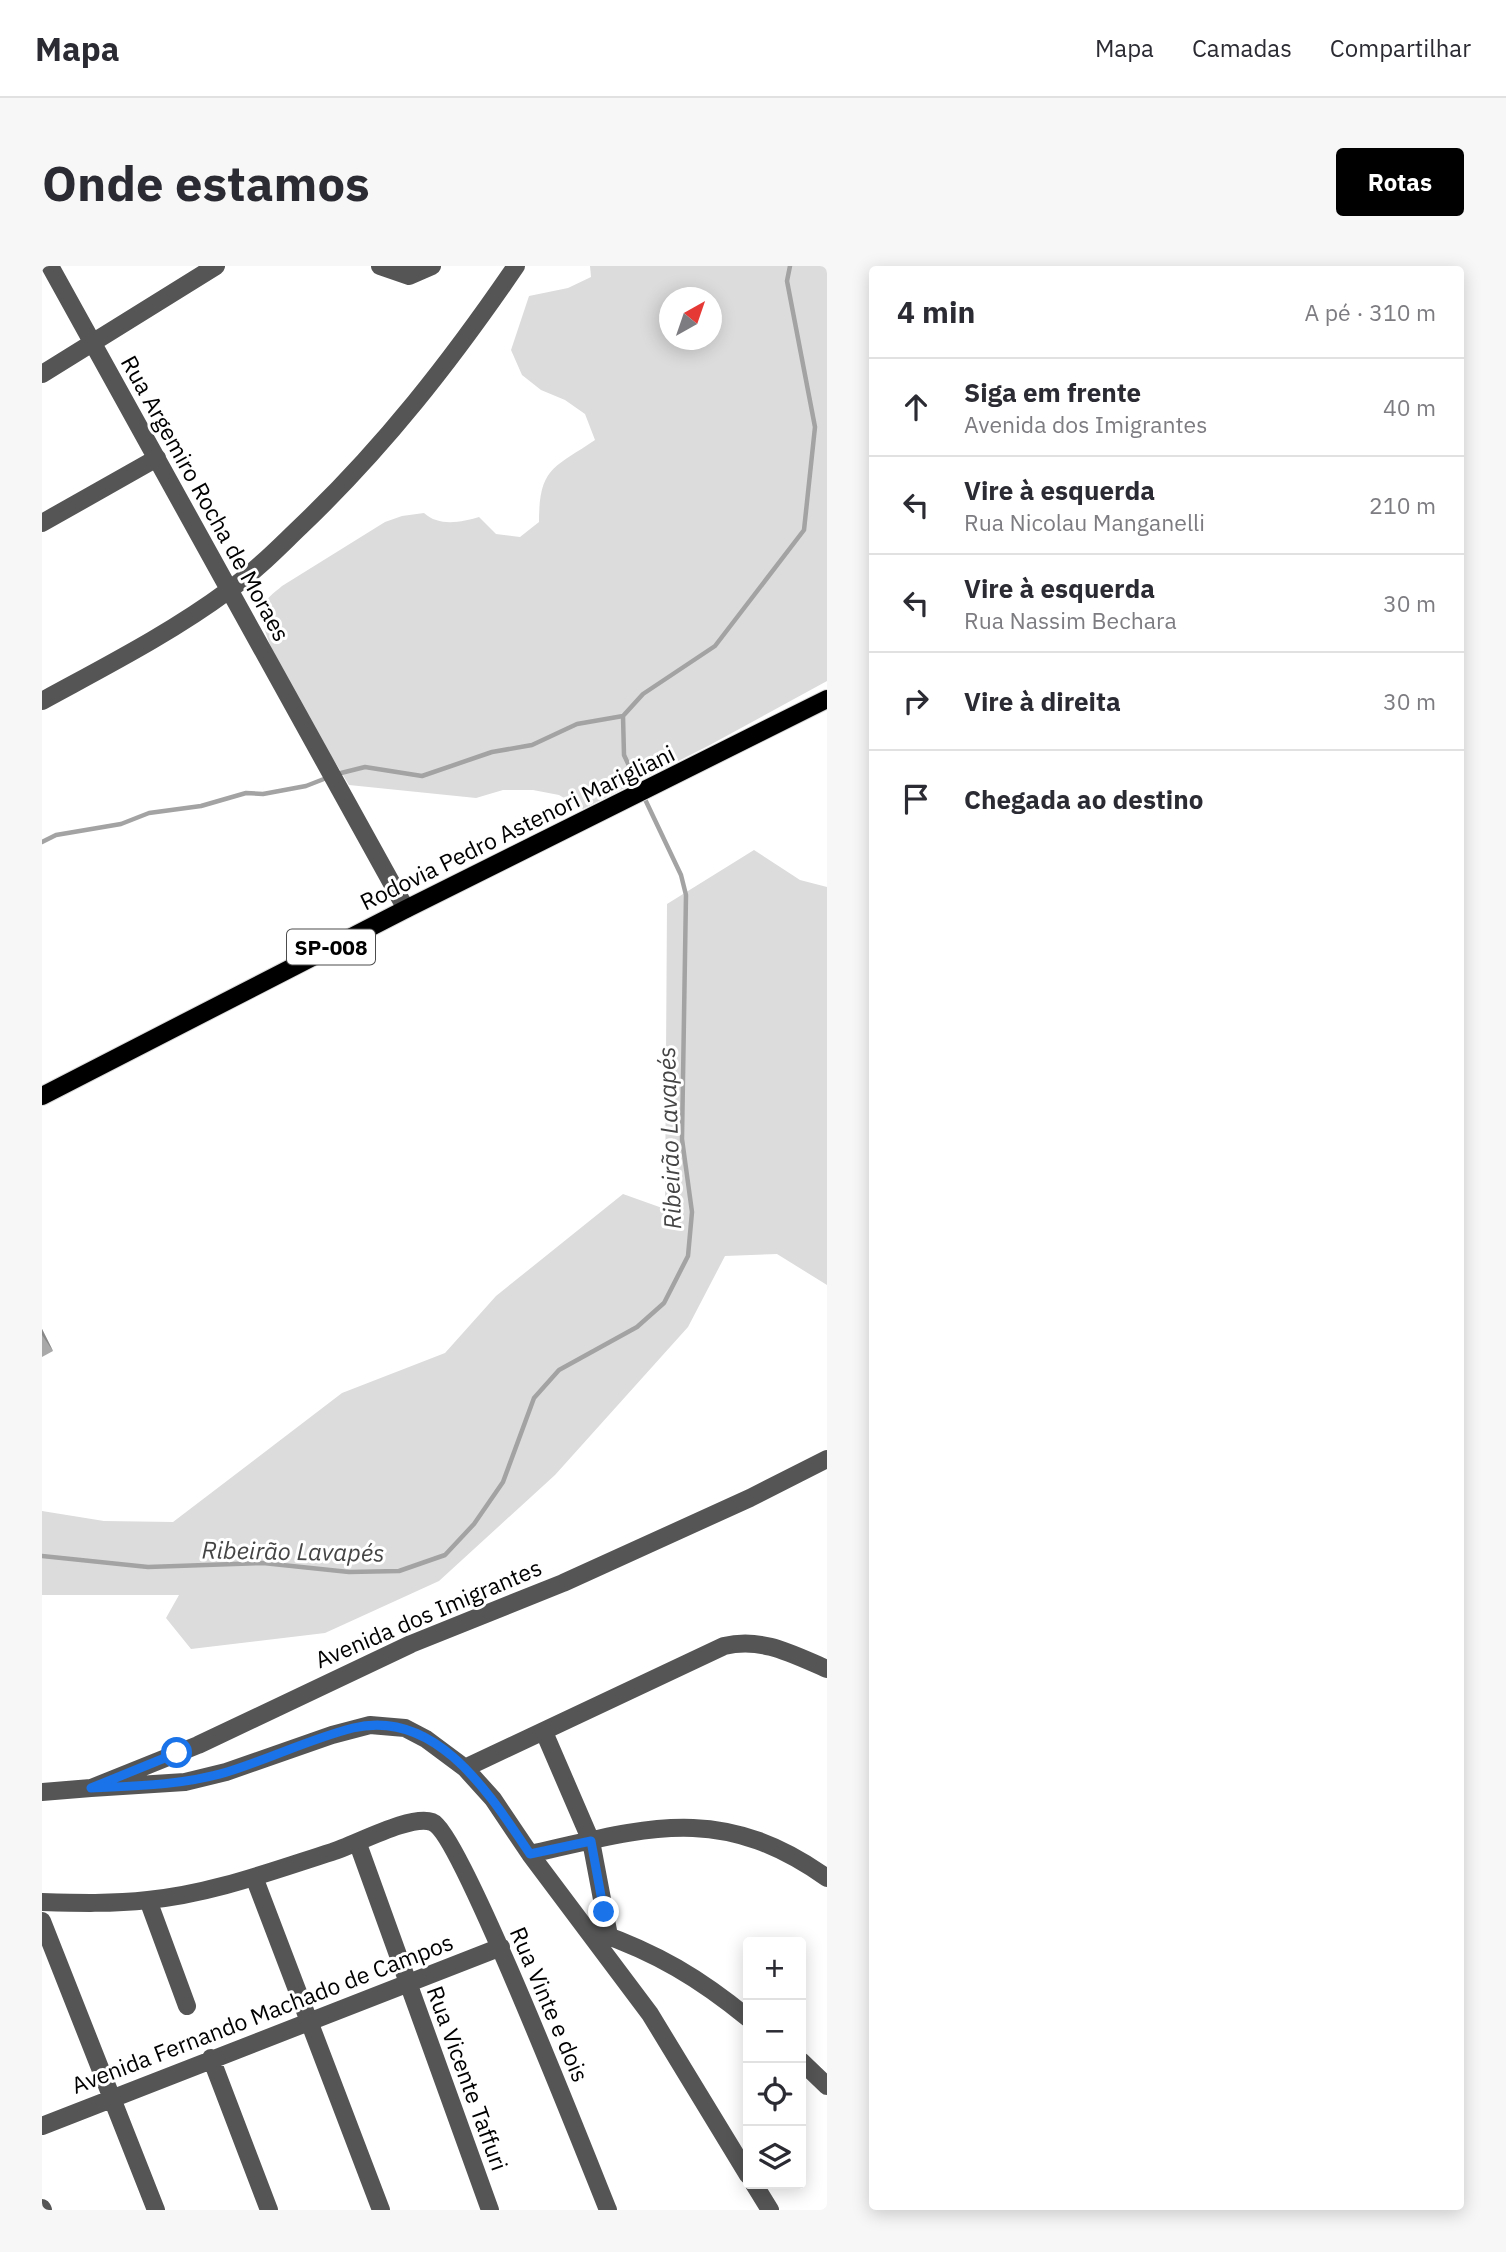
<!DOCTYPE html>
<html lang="pt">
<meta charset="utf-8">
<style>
:root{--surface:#fff;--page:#f7f7f7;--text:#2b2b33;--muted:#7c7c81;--line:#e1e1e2;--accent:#000}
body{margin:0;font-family:"IBM Plex Sans",sans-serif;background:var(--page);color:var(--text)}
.controls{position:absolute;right:21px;bottom:21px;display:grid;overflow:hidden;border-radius:7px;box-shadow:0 4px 18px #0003}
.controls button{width:63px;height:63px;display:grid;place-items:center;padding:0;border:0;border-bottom:2px solid var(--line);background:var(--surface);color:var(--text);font:35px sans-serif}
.compass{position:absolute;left:617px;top:21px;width:63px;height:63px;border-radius:50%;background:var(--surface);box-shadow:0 4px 18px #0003;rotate:40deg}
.stop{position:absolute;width:21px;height:21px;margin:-16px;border:5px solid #1a73e8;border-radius:50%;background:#fff}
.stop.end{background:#1a73e8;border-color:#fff;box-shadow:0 2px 7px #0008}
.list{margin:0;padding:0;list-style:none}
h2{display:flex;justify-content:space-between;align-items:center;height:91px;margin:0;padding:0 28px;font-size:30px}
h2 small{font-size:23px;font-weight:400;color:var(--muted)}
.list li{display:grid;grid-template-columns:46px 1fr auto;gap:21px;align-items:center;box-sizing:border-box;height:98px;padding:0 28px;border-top:2px solid var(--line)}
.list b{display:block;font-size:26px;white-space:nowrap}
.list p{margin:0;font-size:23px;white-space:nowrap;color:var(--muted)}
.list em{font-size:23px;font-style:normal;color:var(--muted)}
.icon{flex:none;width:38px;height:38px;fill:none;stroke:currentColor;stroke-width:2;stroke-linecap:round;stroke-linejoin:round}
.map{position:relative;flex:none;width:785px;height:1944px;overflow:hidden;border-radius:7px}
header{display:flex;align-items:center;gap:42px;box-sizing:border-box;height:98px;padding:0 35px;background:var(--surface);border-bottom:2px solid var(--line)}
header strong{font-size:33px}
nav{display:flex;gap:38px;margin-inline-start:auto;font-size:24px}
.intro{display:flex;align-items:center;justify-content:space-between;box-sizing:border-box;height:168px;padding:0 42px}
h1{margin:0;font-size:49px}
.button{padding:18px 32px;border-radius:7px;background:var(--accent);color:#fff;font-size:24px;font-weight:700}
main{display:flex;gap:42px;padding:0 42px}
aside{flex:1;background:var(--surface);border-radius:7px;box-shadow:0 4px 18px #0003}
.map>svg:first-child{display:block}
.green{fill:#dcdcdc;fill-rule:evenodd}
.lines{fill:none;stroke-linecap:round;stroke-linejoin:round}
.stream{stroke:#a3a3a3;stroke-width:4.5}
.major-casing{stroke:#dbdbdb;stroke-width:20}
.minor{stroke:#555;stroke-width:18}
.major{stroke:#000;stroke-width:18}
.wall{fill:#a9a9a9}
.shaded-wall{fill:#898989}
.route{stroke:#1a73e8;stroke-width:9}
.labels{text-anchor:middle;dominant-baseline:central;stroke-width:6;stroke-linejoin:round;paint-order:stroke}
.shield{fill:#fff;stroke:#4c4c4c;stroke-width:2}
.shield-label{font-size:21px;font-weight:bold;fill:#000}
.street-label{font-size:23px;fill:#000;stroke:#fff}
.water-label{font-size:24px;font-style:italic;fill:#444;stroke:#fff}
</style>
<header>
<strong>Mapa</strong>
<nav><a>Mapa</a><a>Camadas</a><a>Compartilhar</a></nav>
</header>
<div class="intro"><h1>Onde estamos</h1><a class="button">Rotas</a></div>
<main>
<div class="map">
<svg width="785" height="1944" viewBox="0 0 785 1944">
<rect width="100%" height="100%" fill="#fff"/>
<!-- green -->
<path class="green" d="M548,0h237v415l-119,65 -125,63 -24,-14 -26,-5h-30l-27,8 -127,-13c-21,-36 -89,-137 -87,-174 1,-11 12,-18 20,-25l103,-64 17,-6 22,-3c15,14 38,9 55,4l17,17 24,3 19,-15c0,-55 15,-54 56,-82l-10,-26 -20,-14 -24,-10 -19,-15 -11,-25 18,-54 39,-8 23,-11zM628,32h42v42h-42z
M712,584l46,30 27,7v398l-50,-31 -52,2 -37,71 -133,148 -116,106 -114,52 -134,16 -25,-31 13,-23h-137v-84l62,10 69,1 169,-129 103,-40 51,-57 127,-102 42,15 2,-305z"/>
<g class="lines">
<!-- stream -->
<path class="stream" d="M295,508l28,-7 57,9 70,-24 40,-7 45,-21 46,-8
M597,521l-15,-32 -1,-39 20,-22 72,-48 89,-116 11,-103 -28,-146 3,-15
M0,576l14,-7 65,-11 28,-11 52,-7 45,-13 17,1 43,-8 23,-9
M0,1290l106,11 115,-4 86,9 50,-1 46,-16 29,-31 29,-42 31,-84 25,-28 78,-43 27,-24 24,-47 4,-44 -10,-73 4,-244 -5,-20 -38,-80"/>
<!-- major casing -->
<g class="major-casing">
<path id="major" d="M0,830l364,-187 421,-210"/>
</g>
<!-- minor -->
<path class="minor" d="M8,0l356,643
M338,0l29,10 23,-10
M0,108l174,-108
M0,257l115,-65
M0,435c64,-35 129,-68 187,-111 26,-18 49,-42 71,-63 84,-80 151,-166 216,-261
M502,1466l47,109 18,95
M423,1502l259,-122c38,-9 68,8 103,23
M49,1522l94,-6 41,-10 106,-37 38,-10 35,3 21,11 39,29 28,31 37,55 120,160 98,161
M0,1526l49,-4 107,-43 213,-101 152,-61 187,-85 77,-39
M316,1578l132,366
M488,1588c116,-26 190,-52 297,24
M212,1611l127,333
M106,1634l39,106
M0,1636c35,1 71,2 106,-2 63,-6 124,-29 184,-48 23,-7 79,-38 100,-30 28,10 156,339 176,388
M0,1655l114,289
M555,1666c60,21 102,46 151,86
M169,1792l58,152
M759,1795l26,25
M0,1860l459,-179
M712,1918l16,26
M0,1942l1,2"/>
<!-- major -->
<use href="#major" class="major"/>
</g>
<!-- wall -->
<path class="wall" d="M0,1063l11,22 -11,6z"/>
<!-- shaded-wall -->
<path class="shaded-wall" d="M0,1063l11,22 -11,-16z"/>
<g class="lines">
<!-- route -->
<path class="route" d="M135,1487l-86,35c46,-2 92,-3 136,-16 42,-13 83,-33 126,-44 84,-20 137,67 177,126l61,-13 13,71"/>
</g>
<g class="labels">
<!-- shield labels -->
<rect class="shield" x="245" y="663.5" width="88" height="35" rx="5"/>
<g class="shield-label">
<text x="289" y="681">SP-008</text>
</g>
<!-- street labels -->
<g class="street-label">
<text transform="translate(164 232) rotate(61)">Rua Argemiro Rocha de Moraes</text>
<text transform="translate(475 561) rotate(-26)">Rodovia Pedro Astenori Marigliani</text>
<text transform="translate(386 1347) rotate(-23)">Avenida dos Imigrantes</text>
<text transform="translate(508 1738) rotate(67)">Rua Vinte e dois</text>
<text transform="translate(220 1747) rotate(-21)">Avenida Fernando Machado de Campos</text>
<text transform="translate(426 1812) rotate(70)">Rua Vicente Taffuri</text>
</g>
<!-- water labels -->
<g class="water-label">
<text transform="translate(627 872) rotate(-92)">Ribeirão Lavapés</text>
<text transform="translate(251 1285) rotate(1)">Ribeirão Lavapés</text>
</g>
</g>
</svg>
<div class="controls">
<button>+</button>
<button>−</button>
<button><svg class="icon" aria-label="locate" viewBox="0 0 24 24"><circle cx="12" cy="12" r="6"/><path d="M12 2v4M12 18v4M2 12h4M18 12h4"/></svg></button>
<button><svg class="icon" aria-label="layers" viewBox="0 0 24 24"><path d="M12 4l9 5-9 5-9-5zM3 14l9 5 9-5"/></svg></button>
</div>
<svg class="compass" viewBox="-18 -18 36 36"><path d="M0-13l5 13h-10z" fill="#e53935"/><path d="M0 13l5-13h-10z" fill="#7c7c81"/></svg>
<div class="stop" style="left:135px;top:1487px"></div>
<div class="stop end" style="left:562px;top:1646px"></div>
</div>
<aside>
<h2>4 min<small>A pé · 310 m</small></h2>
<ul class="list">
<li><svg class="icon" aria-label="ahead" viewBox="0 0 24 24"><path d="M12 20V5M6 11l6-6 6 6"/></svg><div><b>Siga em frente</b><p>Avenida dos Imigrantes</p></div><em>40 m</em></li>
<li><svg class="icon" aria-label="left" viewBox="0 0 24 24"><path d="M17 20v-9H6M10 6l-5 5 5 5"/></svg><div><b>Vire à esquerda</b><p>Rua Nicolau Manganelli</p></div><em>210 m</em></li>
<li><svg class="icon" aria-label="left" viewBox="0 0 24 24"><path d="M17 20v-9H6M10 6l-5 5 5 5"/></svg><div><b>Vire à esquerda</b><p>Rua Nassim Bechara</p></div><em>30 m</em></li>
<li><svg class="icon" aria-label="right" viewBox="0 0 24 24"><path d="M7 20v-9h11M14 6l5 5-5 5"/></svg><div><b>Vire à direita</b></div><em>30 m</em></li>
<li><svg class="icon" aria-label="arrive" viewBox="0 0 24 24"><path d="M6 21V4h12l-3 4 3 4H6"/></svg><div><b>Chegada ao destino</b></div></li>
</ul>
</aside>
</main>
